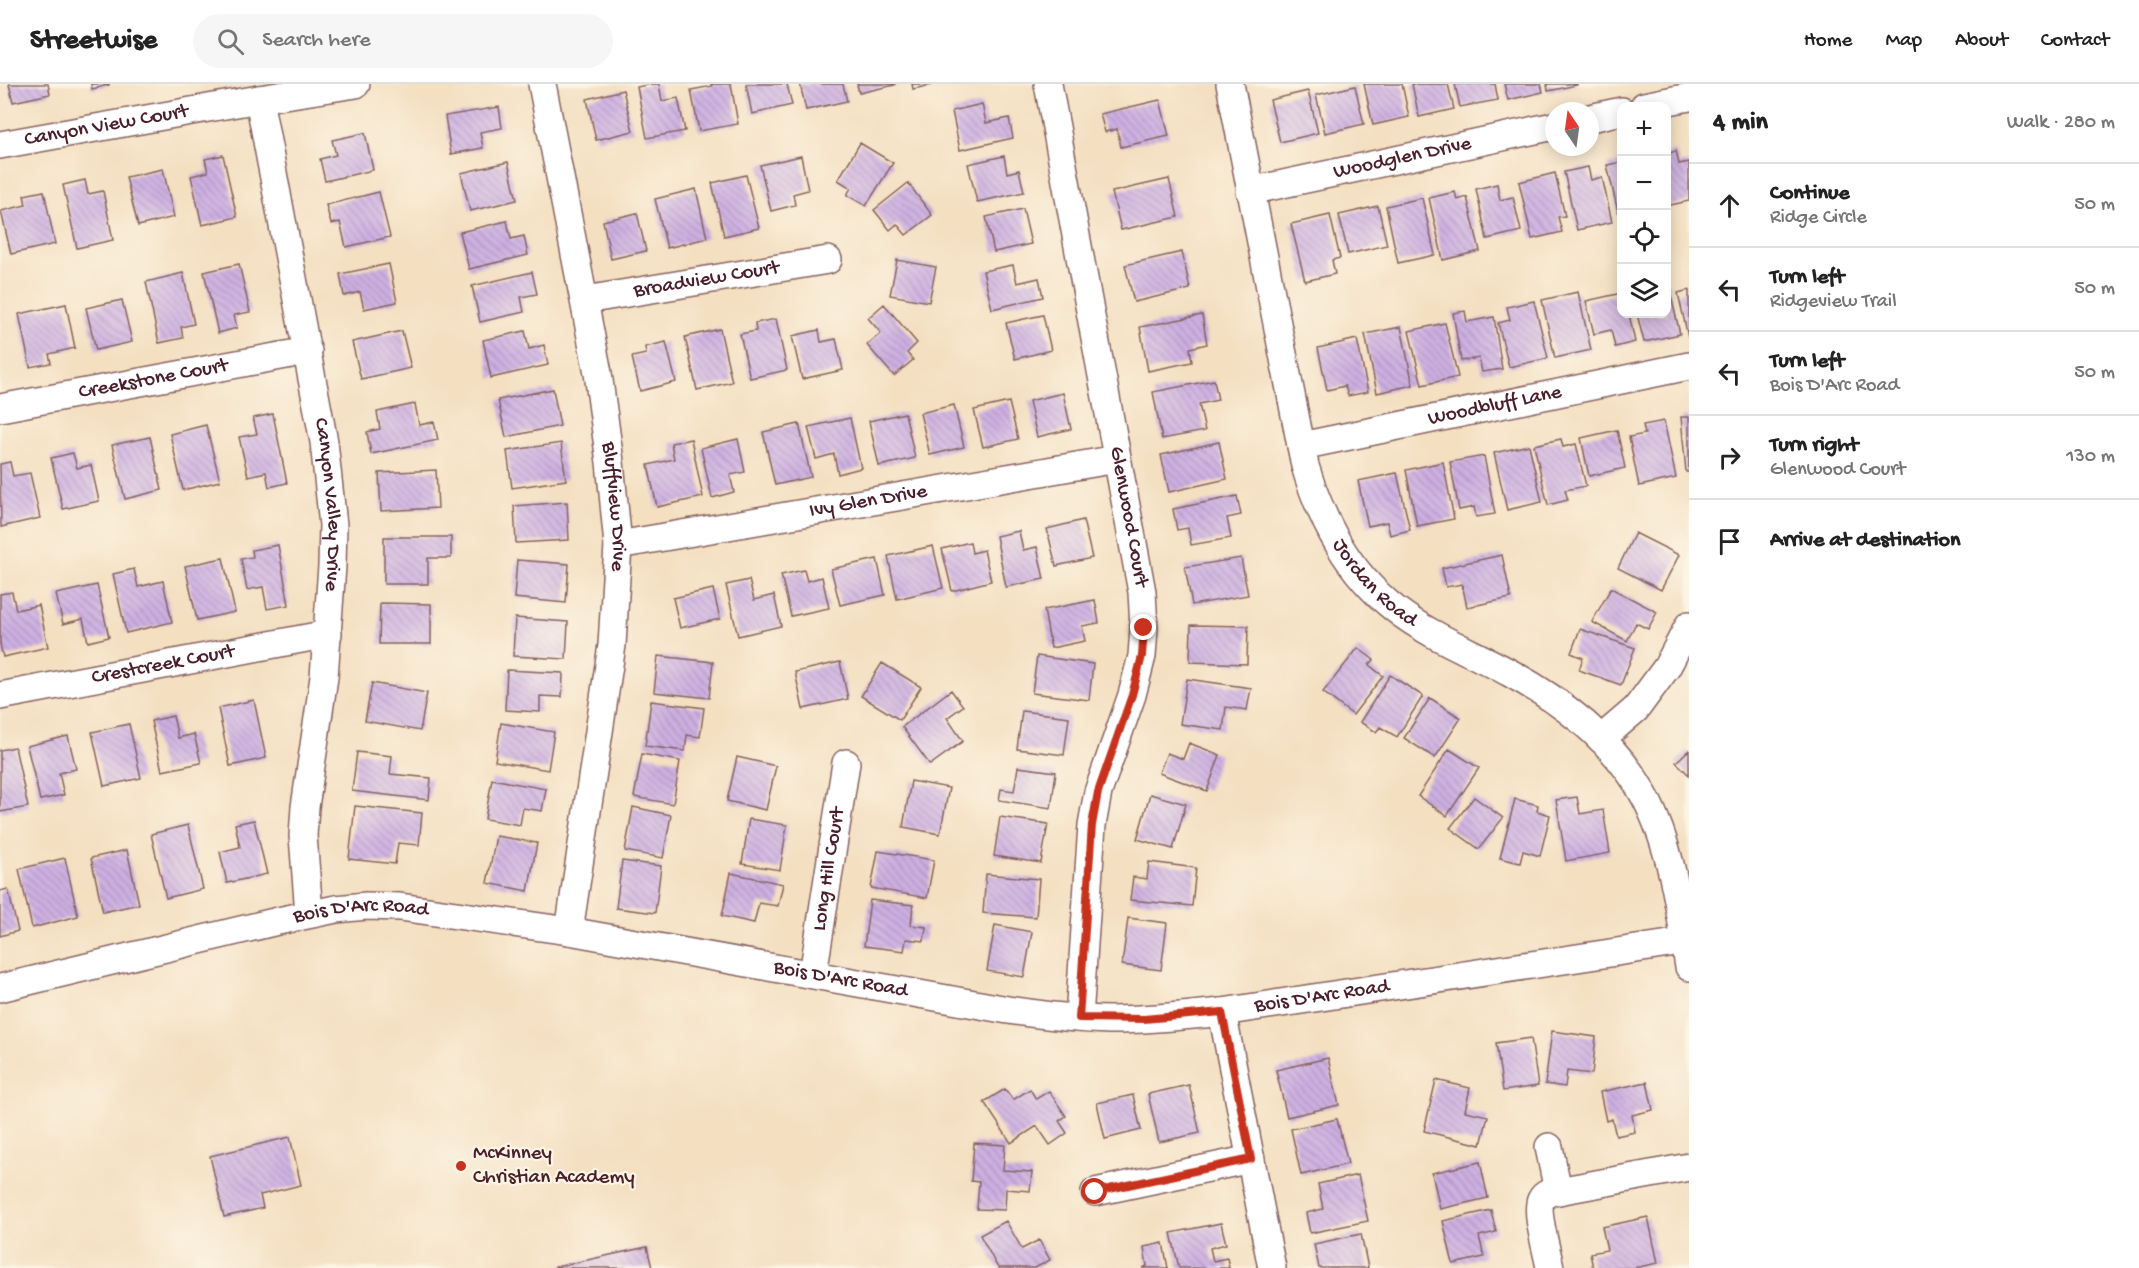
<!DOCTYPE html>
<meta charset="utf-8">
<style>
:root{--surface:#fff;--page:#f6f6f6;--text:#222;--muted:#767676;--line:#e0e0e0}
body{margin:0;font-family:"Gochi Hand",sans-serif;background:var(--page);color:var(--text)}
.controls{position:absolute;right:18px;top:18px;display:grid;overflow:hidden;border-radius:12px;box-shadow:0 3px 15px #0003}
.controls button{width:54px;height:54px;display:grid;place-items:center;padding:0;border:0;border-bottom:2px solid var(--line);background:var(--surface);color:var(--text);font:30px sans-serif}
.compass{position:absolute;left:1545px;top:18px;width:54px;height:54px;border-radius:50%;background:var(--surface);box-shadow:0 3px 15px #0003;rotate:347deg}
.stop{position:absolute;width:18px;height:18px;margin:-14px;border:4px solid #c8321e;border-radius:50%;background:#fff}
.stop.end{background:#c8321e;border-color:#fff;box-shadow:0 2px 6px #0008}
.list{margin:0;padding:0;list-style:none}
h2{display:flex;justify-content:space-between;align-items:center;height:78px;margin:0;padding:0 24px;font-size:26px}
h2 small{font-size:20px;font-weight:400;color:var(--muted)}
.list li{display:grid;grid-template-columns:39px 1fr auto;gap:18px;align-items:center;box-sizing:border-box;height:84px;padding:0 24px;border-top:2px solid var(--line)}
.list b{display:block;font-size:22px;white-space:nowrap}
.list p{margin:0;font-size:20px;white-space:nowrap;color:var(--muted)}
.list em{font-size:20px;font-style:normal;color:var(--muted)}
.icon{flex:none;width:33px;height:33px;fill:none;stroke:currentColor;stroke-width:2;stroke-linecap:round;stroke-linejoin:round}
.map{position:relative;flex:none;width:1689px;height:1184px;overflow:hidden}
header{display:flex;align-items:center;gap:36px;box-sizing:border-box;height:84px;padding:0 30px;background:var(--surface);border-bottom:2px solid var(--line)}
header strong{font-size:28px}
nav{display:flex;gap:33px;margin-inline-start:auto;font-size:21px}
.search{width:420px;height:54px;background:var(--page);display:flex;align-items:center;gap:15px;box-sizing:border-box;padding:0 21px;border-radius:33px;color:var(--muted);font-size:22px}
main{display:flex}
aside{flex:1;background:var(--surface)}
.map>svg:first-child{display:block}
.building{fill:url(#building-back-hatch)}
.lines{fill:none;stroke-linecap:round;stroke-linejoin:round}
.minor-casing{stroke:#866260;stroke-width:30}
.minor{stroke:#fff;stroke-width:27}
.route{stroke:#c8321e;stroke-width:8}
.poi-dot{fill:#c8321e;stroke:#fcf5e5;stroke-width:2}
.labels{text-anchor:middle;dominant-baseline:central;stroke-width:4.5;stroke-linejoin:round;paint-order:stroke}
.street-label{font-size:21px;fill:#4a1f2b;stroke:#fcf5e5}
.poi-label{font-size:21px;fill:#4a1f2b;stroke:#fcf5e5;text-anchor:start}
</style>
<header>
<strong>Streetwise</strong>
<div class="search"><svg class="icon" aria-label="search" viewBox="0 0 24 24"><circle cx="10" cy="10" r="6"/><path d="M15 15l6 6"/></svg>Search here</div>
<nav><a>Home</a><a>Map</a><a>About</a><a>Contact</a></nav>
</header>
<main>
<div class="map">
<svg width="1689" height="1184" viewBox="0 0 1689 1184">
<defs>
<pattern id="building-back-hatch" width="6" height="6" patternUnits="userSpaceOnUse" patternTransform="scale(1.5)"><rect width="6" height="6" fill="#ceb1e3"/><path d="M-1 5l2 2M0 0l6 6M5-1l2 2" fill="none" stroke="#a98fb8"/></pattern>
</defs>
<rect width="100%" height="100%" fill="#fcf5e5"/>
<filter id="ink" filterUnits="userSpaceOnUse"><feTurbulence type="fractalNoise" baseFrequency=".0167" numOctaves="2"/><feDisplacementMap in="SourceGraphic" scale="12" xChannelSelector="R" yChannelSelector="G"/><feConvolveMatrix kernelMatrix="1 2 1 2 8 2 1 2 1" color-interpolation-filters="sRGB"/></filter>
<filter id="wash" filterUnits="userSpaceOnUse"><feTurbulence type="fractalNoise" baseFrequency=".008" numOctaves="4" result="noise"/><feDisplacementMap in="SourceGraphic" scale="24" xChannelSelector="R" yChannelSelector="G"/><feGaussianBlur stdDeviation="1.35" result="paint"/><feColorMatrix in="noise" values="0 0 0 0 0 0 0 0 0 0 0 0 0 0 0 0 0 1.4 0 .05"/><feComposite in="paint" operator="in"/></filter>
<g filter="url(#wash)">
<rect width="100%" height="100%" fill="#f4dfc1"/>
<g id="blocks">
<!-- building -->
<path class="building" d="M9,0h39l2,10 -37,8z
M91,0h18v1l-17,4z
M651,0h8l3,17 16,-3 7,33 -38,7 -10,-51z
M711,0h20l7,40 -39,7 -8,-41 21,-4z
M746,0h41l5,21 -40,9z
M800,0h43l4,17 -41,9z
M857,0h38v1l-36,8z
M912,0h20v1l-19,4z
M1364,0h38l7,33 -36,8z
M1412,0h36l6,25 -35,8z
M1455,0h40l3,16 -38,7z
M1504,0h37l2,8 -35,8z
M1547,0h30v1l-29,6z
M1355,2l9,38 -39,9 -9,-38z
M623,6l10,41 -37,9 -9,-41z
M1308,7l10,42 -38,9 -10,-42z
M1160,16l9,36 -48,11 -4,-18 -12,3 -5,-18z
M982,20l4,19 23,-5 4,20 -53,12 -8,-39z
M499,23l3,21 -22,4 3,16 -32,6 -6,-38z
M365,49l8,37 -48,11 -5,-22 16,-4 -4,-15z
M860,59l33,20 -27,43 -19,-11 4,-7 -13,-8z
M1676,67l3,13 10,-2v39l-23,5v-52z
M223,71l14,62 -35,8 -11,-49 17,-4 -3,-13z
M801,72l7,34 -15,4 2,11 -24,6 -11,-46z
M1004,72l3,17 12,-3 5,22 -47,10 -9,-38z
M508,78l9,38 -47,11 -9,-38z
M1622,78v50h-4l-11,-47z
M1588,83l3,13 11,-3 10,45 -35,8 -13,-58z
M163,85l11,48 -36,9 -12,-49z
M1555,89l10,43 -7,1 4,15 -30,7 -13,-57z
M746,91l13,53 -35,8 -12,-53z
M1169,95l9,38 -57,13 -9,-38z
M85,96l3,14 15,-3 10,49 -36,8 -14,-63z
M908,99l24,32 -26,20 -9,-11 -7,6 -16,-20z
M1497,100l3,16 13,-3 8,34 -34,8 -11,-50z
M696,105l11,49 -40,10 -12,-49z
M44,107l11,53 -44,10 -10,-43 25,-6 -2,-10z
M379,108l11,45 -44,10 -6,-25 -9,2 -5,-19z
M1455,108l2,8 10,-3 13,54 -37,9 -14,-62z
M1422,114l13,57 -37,8 -12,-57z
M1378,122l9,39 -39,9 -9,-39z
M1023,125l8,35 -37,8 -8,-35z
M637,129l9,38 -35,8 -8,-38z
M1330,131l10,43 -8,2 3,14 -30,7 -14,-57z
M507,137l4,18 13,-3 4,19 -59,14 -9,-37z
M1182,168l8,37 -56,13 -9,-37z
M897,176l39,7 -7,35 -39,-7z
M239,180l11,48 -16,3 3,13 -19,5 -14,-61z
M389,180l8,38 -33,7 -4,-17 -16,4 -4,-22z
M1013,181l4,18 22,-5 4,19 -51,12 -9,-38z
M532,188l5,22 -16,3 3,15 -44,10 -8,-36z
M183,189l11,51 -13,3 2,11 -24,5 -13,-61z
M1668,199l12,51 -36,8 -7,-28h29v-30z
M1689,206v47h-1l-10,-44z
M1578,208l13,58 -36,8 -13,-58z
M1622,209v21h7l6,28 -20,5 -4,-17 -17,4 -8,-33z
M122,216l10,42 -36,8 -10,-42z
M1534,217l14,57 -39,9 -11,-44 12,-3 -3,-13z
M66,220l9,44 -26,6 2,9 -21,4 -11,-53z
M884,220l33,39 -10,10 6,7 -19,16 -27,-31 14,-12 -13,-15z
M1465,227l2,11 27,-5 8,52 -20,3 -3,-14 -18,3 -8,-48z
M1043,231l8,35 -36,9 -9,-36z
M1202,231l5,29 -17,4 2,14 -44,9 -8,-44z
M776,235l11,51 -37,8 -10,-44 16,-3 -1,-8z
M1445,239l13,54 -36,8 -13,-54z
M1401,243l12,58 -36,8 -12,-59z
M720,245l12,53 -35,8 -12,-53z
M819,246l2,12 15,-3 7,31 -41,9 -10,-43z
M402,247l9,37 -50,11 -9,-37z
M525,247l4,18 15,-4 4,20 -57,13 -8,-38z
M1357,255l11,53 -20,4 -3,-10 -18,4 -9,-42z
M666,258l10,40 -36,9 -8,-34 14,-3 -1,-7z
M1214,296l4,20 -19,4 6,27 -43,8 -9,-47z
M553,305l7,37 -54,11 -8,-37z
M1063,309l8,36 -34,8 -8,-36z
M1009,318l9,37 -35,8 -9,-37z
M415,320l4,21 15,-3 4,18 -67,14 -4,-22 13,-3 -3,-17z
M954,321l10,42 -34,8 -10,-42z
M905,329l10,45 -36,8 -10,-45z
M273,330l14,69 -18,4 -3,-15 -18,4 -9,-39 18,-3 -4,-16z
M1681,333h8v55h-3z
M850,334l11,50 -23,6 -4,-20 -18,5 -8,-32z
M1664,337l12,57 -37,8 -10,-49 16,-3 -2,-9z
M799,340l12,53 -36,8 -12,-53z
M206,341l14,56 -37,9 -13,-56z
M1617,346l8,38 -36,8 -8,-38z
M150,353l12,53 -37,9 -13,-54z
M691,355l12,58 -46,10 -9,-42 26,-6 -3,-16z
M738,355l7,33 -15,3 4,17 -22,6 -11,-50z
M1561,355l2,8 13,-3 10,42 -21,4 3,10 -20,5 -14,-60z
M1219,358l8,37 -58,13 -8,-37z
M561,359l5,37 -54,8 -5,-37z
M1529,361l13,57 -35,8 -13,-57z
M73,369l4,15 14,-3 8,36 -36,8 -12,-51z
M1484,372l11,58 -19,3 -2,-10 -15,3 -9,-48z
M10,378l3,14 17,-3 10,45 -39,9 -1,-63z
M1443,378l11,57 -37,7 -11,-56z
M436,386l2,38 -57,3 -2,-38z
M1397,389l13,57 -20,5 -3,-13 -19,4 -10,-45z
M1237,412l4,19 -14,3 4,20 -40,7 -3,-17 -11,2 -4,-21z
M567,418l2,38 -53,3 -2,-37z
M1083,436l9,38 -36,8 -9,-37z
M1019,447l4,19 14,-3 7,32 -38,8 -10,-51z
M1635,449l44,22 -18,35 -43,-22z
M384,453h67v21h-23v26h-44z
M970,458l2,11 12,-3 7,31 -39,10 -10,-42z
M278,461l11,60 -22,4 -4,-22 -16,3 -6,-31 12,-2 -1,-7z
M933,462l10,42 -46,11 -9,-43z
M1502,471l9,43 -44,9 -5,-23 -16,3 -4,-19z
M223,474l12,54 -38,8 -12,-54z
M1241,474l7,37 -56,10 -7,-38z
M877,475l8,36 -45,10 -9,-36z
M517,476l52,4 -3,39 -52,-5z
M134,485l4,18 25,-6 9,41 -46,11 -13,-59z
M804,486l3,11 15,-4 7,31 -38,8 -10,-41z
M749,496l5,20 20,-5 7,31 -43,10 -12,-51z
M97,501l12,52 -21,5 -5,-23 -20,5 -7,-30z
M1611,504l46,24 -9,17 -12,-6 -9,18 -35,-19z
M713,505l7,30 -40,9 -7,-30z
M12,508l4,18 23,-5 9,42 -45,10 -3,-13v-50z
M1095,516l4,23 -17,3 3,15 -34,7 -7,-38z
M380,519l51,1v40h-52z
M515,534l53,4 -2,37 -53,-3z
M1191,541l57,1 -1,38 -57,-2z
M1580,545l55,19 -14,37 -42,-15 4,-12 -12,-5z
M1358,564l16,12 -5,5 14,11 -30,39 -30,-23z
M658,572l55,6 -4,36 -55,-6z
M1037,572l56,8 -4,36 -57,-7z
M840,578l8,37 -45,10 -8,-37z
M882,579l39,24 -21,33 -39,-24z
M507,586l56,3 -1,24 -22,-1v16l-35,-2z
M1390,591l33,21 -26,41 -17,-10 -4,5 -16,-10z
M1187,595l64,9 -4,22 -21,-3 -3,23 -43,-6z
M372,599l55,10 -7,38 -55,-10z
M951,606l12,16 -16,12 16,23 -33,24 -28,-38z
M1430,614l31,20 -26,40 -31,-20z
M254,616l12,58 -36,8 -12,-58z
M651,617l53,7 -4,29 -13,-2 -2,16 -40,-5z
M1022,627l47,6 -5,38 -47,-6z
M173,632l5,22 16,-4 7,29 -39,8 -11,-50z
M501,639l53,9 -6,38 -53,-9z
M129,640l12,54 -37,8 -12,-54z
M68,652l8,33 -17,4 5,22 -24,5 -13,-54z
M1189,659l31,12 -13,36 -48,-18 8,-20 16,6z
M15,663l13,60 -28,5v-62z
M1449,665l30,19 -32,48 -29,-20z
M1689,666v25l-13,-13z
M357,668l35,4 -2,18 41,4 -2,22 -77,-9z
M642,670l38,7 -7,43 -39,-7z
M737,673l39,9 -10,44 -39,-9z
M1018,683l38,5 -5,36 -52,-8 2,-11 13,2z
M492,695l54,10 -4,22 -19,-3 -3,17 -35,-6z
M911,697l38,7 -9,46 -37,-7z
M1150,710l36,10 -13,45 -36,-10z
M1474,713l29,21 -24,31 -29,-21z
M1577,713l3,17 23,-4 7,43 -44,8 -10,-61z
M1515,715l23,6 -1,6 13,4 -10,41 -17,-5 -3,12 -20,-5z
M355,722l67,7 -3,32 -21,-2 -3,21 -46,-5z
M633,723l38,8 -8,43 -38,-7z
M1000,733l48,7 -7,39 -47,-7z
M749,735l38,6 -7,45 -38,-6z
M254,736l13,54 -40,9 -7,-31 20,-5 -5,-23z
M188,741l15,64 -37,9 -15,-64z
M496,752l41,7 -9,48 -41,-8z
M127,766l12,54 -36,8 -12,-54z
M878,767l56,9 -7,38 -56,-10z
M65,774l13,58 -46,12 -13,-59z
M622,777l39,5 -6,47 -39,-5z
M1149,778l47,6 -4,38 -62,-6 3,-23 14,2z
M731,789l52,11 -5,22 -19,-3 -5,20 -32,-7z
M986,790l53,5 -3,38 -53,-4z
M8,805l10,42 -18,5v-45z
M870,816l43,5 -2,20 15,2 -2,14 -18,-2 -2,12 -40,-5z
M1128,834l39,5 -6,47 -39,-5z
M995,841l37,7 -8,45 -37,-6z
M1552,947l44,6 -4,37 -25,-3 -2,16 -20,-3z
M1531,954l7,48 -35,5 -7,-48z
M1328,974l11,47 -52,12 -11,-47z
M1436,996l34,8 -5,23 23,5 -7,29 -57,-14z
M1647,998l6,28 -21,5 3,17 -19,4 -4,-17 -6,2 -6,-29z
M1189,1001l11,48 -41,9 -11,-48z
M1005,1005l8,11 17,-11 6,10 13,-8 17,25 -7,5 8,12 -17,12 -13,-19 -26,17 -27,-41z
M1133,1011l8,35 -36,9 -8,-36z
M1337,1035l11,45 -47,11 -10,-46z
M290,1053l11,48 -41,10 3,13 -39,9 -14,-61z
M974,1059l31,2 -2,25 29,2 -2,19 -24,-2 -1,21 -28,-1 2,-27 -8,-1z
M1480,1078l8,36 -48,11 -8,-36z
M1358,1091l10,46 -58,12 -4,-20 17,-4 -5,-25z
M1491,1126l5,22 -17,4 5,21 -31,7 -10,-43z
M1648,1133l10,46 -24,5h-41l-3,-15 17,-3 -5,-23z
M1006,1137l16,28 17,-9 11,20 -15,8h-37l-18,-33z
M1221,1139l5,21 -16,4 3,13 14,-3 2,10h-50l-8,-35z
M1361,1150l7,34h-49l-5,-24z
M1163,1159l5,25h-25l4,-2 -3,-19z
M647,1163l5,21h-97v-1z"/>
</g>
</g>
<g filter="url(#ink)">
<use href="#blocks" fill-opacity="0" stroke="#866260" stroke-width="1.5"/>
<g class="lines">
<!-- minor casing -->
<g class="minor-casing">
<g id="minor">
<path id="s1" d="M542,0l56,289 12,89 8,83 -6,100 -43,286"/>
<path id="s2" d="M1048,0l94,508 2,36 -2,28 -10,39 -34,97 -6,33 -13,193"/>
<path id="s3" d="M1230,0l75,382c17,56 43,106 90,143 34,27 77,43 115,64 53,29 106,69 135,124 27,51 35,113 44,170"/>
<path id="s4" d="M259,15l65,343 9,83 -1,41 -8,111 -19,130 -2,29 6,78"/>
<path d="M1644,22l45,-9"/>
<path d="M1590,34l32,-7"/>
<path id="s5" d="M0,61l259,-46 97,-15"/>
<path id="s6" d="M1250,107l304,-65"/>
<path id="s7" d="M585,216l243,-40"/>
<path id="s8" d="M0,324l308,-57"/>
<path id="s9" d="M1301,362l388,-80"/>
<path id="s10" d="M618,461l499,-86"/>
<path id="s11" d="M0,612l328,-62"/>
<path d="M1601,655l35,-30 31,-42 22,-42"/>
<path id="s12" d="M813,890l33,-211"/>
<path id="s13" d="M0,904l278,-67 58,-12 30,-3 34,1 169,24 439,79c34,5 68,9 102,10 38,0 75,-4 112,-8l467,-71"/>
<path d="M1222,928l50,256"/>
<path d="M1549,1063l9,44"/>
<path d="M1095,1108l156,-33"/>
<path d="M1550,1184c-2,-14 -15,-56 -9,-68 3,-7 10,-8 17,-9l131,-24"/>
</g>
</g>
<!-- minor -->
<use href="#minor" class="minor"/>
</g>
</g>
<g class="lines" filter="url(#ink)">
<!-- route -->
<path class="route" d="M1095,1108l156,-33 -29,-147 -78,7 -65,-1 13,-193 6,-33 34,-97 10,-39 2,-28"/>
</g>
<!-- markers -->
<circle class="poi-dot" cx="461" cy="1082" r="6"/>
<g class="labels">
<!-- street labels -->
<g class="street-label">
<text stroke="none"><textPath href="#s5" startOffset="108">Canyon View Court</textPath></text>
<text stroke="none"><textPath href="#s6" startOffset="156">Woodglen Drive</textPath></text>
<text stroke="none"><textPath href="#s7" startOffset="123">Broadview Court</textPath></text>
<text stroke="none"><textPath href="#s8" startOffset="156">Creekstone Court</textPath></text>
<text stroke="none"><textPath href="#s9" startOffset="198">Woodbluff Lane</textPath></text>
<text stroke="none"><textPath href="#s10" startOffset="254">Ivy Glen Drive</textPath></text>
<text stroke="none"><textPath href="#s4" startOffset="412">Canyon Valley Drive</textPath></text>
<text stroke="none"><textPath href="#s1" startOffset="429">Bluffview Drive</textPath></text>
<text stroke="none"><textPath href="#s2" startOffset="440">Glenwood Court</textPath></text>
<text stroke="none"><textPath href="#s3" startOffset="528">Jordan Road</textPath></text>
<text stroke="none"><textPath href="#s11" startOffset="166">Crestcreek Court</textPath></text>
<text stroke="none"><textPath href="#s12" startOffset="106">Long Hill Court</textPath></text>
<text stroke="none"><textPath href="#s13" startOffset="370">Bois D'Arc Road</textPath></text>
<text stroke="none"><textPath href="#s13" startOffset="856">Bois D'Arc Road</textPath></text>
<text stroke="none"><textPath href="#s13" startOffset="1342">Bois D'Arc Road</textPath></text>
</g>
<!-- poi labels -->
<g class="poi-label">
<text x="473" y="1070">McKinney<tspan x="473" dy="24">Christian Academy</tspan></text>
</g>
</g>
</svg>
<div class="controls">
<button>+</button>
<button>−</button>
<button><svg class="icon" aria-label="locate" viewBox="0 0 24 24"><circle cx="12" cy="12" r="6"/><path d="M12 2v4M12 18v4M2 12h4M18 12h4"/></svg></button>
<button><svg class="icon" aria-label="layers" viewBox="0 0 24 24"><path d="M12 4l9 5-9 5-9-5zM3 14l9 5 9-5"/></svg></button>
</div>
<svg class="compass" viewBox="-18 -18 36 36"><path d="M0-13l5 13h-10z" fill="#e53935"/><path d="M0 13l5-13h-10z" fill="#767676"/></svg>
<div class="stop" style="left:1095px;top:1108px"></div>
<div class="stop end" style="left:1144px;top:544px"></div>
</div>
<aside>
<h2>4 min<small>Walk · 280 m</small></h2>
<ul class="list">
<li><svg class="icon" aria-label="ahead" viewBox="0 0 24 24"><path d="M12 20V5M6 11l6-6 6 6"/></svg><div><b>Continue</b><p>Ridge Circle</p></div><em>50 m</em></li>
<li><svg class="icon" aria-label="left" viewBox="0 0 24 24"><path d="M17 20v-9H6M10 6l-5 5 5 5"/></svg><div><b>Turn left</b><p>Ridgeview Trail</p></div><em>50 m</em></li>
<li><svg class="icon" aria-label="left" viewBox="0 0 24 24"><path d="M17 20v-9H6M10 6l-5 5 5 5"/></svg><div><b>Turn left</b><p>Bois D'Arc Road</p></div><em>50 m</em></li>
<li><svg class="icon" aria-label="right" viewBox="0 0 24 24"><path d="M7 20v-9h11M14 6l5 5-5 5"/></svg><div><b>Turn right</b><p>Glenwood Court</p></div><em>130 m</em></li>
<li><svg class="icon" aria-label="arrive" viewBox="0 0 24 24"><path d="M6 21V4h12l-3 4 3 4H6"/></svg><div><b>Arrive at destination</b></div></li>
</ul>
</aside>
</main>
